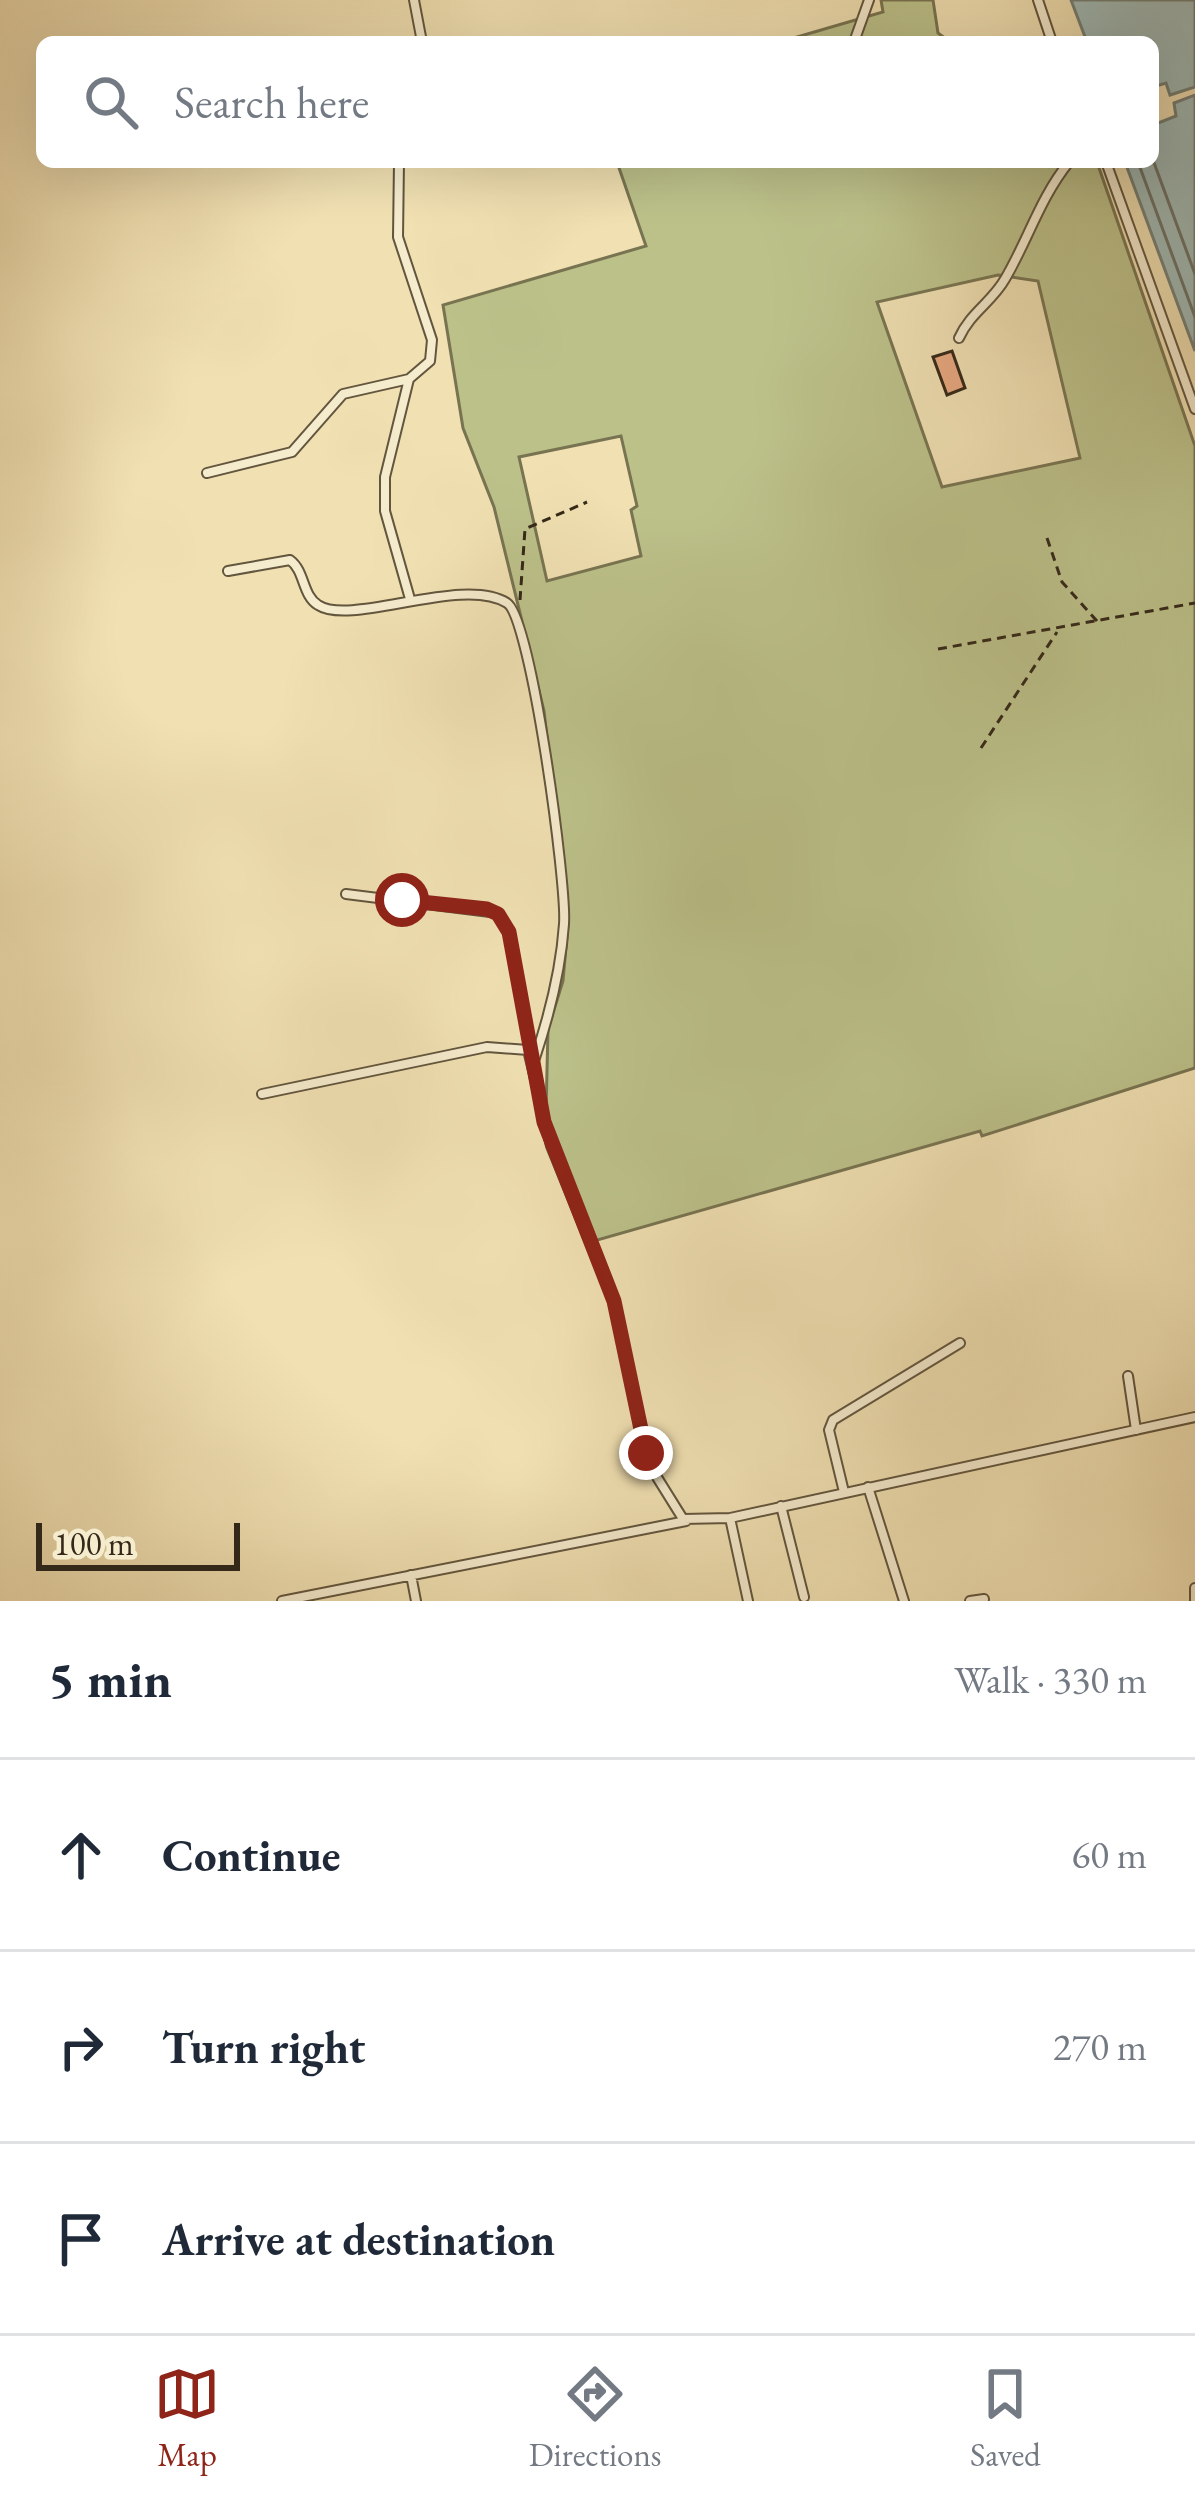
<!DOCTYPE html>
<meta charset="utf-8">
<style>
:root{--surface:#fff;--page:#f2f2f3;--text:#1f2937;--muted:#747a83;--line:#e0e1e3;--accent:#8f2418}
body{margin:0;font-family:"EB Garamond",serif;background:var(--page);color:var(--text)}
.scale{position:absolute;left:36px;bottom:30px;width:204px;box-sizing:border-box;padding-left:12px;border:6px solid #342818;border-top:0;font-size:33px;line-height:42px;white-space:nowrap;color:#342818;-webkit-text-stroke:9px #f5ebcd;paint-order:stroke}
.stop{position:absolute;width:36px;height:36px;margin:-27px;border:9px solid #8f2418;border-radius:50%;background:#fff}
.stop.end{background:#8f2418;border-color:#fff;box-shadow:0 3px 12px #0008}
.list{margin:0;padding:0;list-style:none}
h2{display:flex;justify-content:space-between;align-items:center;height:156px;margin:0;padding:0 48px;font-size:51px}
h2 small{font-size:39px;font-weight:400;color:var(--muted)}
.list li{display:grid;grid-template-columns:78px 1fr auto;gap:36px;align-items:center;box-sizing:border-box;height:192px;padding:0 48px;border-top:3px solid var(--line)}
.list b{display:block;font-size:45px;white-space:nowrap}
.list em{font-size:39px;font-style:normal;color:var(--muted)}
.icon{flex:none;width:66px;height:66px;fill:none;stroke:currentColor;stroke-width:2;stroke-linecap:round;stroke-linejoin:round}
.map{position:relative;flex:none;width:1195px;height:1601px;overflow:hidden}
.search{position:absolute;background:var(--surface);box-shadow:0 12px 48px #0002;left:36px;right:36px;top:36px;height:132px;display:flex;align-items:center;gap:30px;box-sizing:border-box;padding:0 42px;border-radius:18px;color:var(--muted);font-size:45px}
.sheet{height:732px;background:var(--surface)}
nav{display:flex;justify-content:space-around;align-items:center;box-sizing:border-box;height:168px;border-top:3px solid var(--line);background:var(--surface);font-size:33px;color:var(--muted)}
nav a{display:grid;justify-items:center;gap:6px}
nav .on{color:var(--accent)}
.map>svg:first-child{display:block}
.green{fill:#bcc18a;stroke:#787451;stroke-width:3;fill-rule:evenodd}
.water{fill:#9fbab7;stroke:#748077;stroke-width:3}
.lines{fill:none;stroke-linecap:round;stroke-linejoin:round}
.shore{stroke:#6a7168;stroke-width:3}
.building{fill:#e8a881;stroke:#342818;stroke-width:3}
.service-casing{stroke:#63563e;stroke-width:12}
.path{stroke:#342818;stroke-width:3;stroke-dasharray:9 6;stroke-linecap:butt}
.service{stroke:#f5ebcd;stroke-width:8}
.route{stroke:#8f2418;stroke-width:15}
</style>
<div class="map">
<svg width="1195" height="1601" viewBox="0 0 1195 1601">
<rect width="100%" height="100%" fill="#f0e0b2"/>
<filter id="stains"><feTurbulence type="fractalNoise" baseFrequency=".00167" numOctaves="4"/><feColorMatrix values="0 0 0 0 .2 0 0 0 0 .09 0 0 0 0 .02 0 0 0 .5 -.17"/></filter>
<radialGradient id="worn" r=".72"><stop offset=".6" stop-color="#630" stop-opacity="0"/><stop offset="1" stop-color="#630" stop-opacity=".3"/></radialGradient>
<!-- green -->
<path class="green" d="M881,0h52l5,33 12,9h-170l103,-30z
M617,162h480l98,284v622l-213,68 -2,-5 -386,110 -48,-129 2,-83 15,-48 5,-57 -24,-213 -50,-204 -31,-79 -20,-123 203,-59zM998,275l40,6 42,177 -138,29 -65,-185zM621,436l16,70 -6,4 10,46 -94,25 -28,-124z"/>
<!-- water -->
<path class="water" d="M1071,0h124v87l-25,8 -4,-12 -13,4v-45h-66z
M1195,95v256l-70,-189h28v-37l23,-9 -2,-13z"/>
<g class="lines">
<!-- shore -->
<path class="shore" d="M1153,160l42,114
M1138,162l57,155"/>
</g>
<!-- building -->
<path class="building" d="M952,351l13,37 -18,7 -14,-38z"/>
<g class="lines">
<!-- service casing -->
<g class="service-casing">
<path id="service" d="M414,0l8,42
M1038,0l14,42
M854,42l15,-42
M1106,162l89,247
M959,338c11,-25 33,-36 46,-59 23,-39 35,-81 64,-117
M409,379l-24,98v34l25,88
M207,473l85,-21 51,-58 66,-15 21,-18 2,-21 -34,-103 1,-75
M228,571l62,-11c15,11 12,35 28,45 33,22 145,-30 189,-2 24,15 60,281 57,321 -3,44 -15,92 -29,134
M346,894l152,19 11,19 23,121
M262,1094l225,-47 41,3 23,96 63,155 36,165 33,53 47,-1
M1128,1376l8,54
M868,1487l36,114
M844,1492l-15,-62 4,-10 127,-77
M781,1506l23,91
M411,1575l5,26
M282,1601l404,-80
M748,1601l-18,-83 465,-101
M970,1601l14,-2
M1195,1601v-13"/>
</g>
<!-- path -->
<path class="path" d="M1047,538l15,44 35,39
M520,600l5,-71 62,-27
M938,649l257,-46
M981,748l76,-116"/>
<!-- service -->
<use href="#service" class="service"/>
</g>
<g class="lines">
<!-- route -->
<path class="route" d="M402,900l85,9 11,5 11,18 35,190 70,179 32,152"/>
</g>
<rect width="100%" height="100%" filter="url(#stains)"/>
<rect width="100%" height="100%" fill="url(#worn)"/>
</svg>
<div class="scale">100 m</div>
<div class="stop" style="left:402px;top:900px"></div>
<div class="stop end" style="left:646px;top:1453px"></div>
<div class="search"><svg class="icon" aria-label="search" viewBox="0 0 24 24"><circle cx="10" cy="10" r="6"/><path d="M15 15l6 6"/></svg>Search here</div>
</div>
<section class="sheet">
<h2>5 min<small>Walk · 330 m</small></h2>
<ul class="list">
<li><svg class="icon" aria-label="ahead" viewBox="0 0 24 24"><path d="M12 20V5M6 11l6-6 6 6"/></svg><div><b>Continue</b></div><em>60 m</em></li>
<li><svg class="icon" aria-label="right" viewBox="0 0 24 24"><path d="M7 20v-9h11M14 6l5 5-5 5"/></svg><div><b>Turn right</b></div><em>270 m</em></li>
<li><svg class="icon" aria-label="arrive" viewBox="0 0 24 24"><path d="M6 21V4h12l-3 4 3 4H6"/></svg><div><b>Arrive at destination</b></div></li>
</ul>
</section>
<nav>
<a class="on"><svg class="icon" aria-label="map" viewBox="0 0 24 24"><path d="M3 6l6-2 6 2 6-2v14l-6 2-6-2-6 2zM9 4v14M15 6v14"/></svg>Map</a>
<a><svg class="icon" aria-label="directions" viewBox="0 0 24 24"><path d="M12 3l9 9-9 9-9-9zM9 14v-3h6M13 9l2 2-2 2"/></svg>Directions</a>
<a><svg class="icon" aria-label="saved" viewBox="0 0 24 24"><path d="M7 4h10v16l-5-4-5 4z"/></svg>Saved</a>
</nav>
